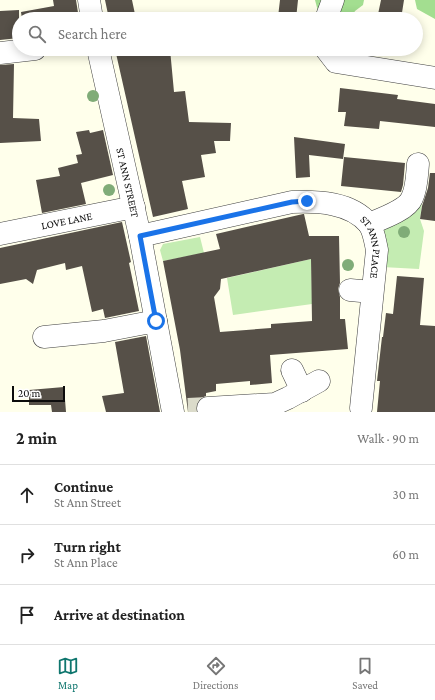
<!DOCTYPE html>
<meta charset="utf-8">
<style>
:root{--surface:#fff;--page:#f6f6f6;--text:#222;--muted:#767676;--line:#e0e0e0;--accent:#0f766e}
body{margin:0;font-family:"Crimson Pro",serif;background:var(--page);color:var(--text)}
.scale{position:absolute;left:12px;bottom:10px;width:53px;box-sizing:border-box;padding-left:4px;border:2px solid #0c0c0c;border-top:0;font-size:11px;line-height:14px;white-space:nowrap;color:#0c0c0c;-webkit-text-stroke:3px #fff;paint-order:stroke}
.stop{position:absolute;width:12px;height:12px;margin:-9px;border:3px solid #1a73e8;border-radius:50%;background:#fff}
.stop.end{background:#1a73e8;border-color:#fff;box-shadow:0 1px 4px #0008}
.list{margin:0;padding:0;list-style:none}
h2{display:flex;justify-content:space-between;align-items:center;height:52px;margin:0;padding:0 16px;font-size:17px}
h2 small{font-size:13px;font-weight:400;color:var(--muted)}
.list li{display:grid;grid-template-columns:26px 1fr auto;gap:12px;align-items:center;box-sizing:border-box;height:60px;padding:0 16px;border-top:1px solid var(--line)}
.list b{display:block;font-size:15px;white-space:nowrap}
.list p{margin:0;font-size:13px;white-space:nowrap;color:var(--muted)}
.list em{font-size:13px;font-style:normal;color:var(--muted)}
.icon{flex:none;width:22px;height:22px;fill:none;stroke:currentColor;stroke-width:2;stroke-linecap:round;stroke-linejoin:round}
.map{position:relative;flex:none;width:435px;height:412px;overflow:hidden}
.search{position:absolute;background:var(--surface);box-shadow:0 2px 10px #0003;left:12px;right:12px;top:12px;height:44px;display:flex;align-items:center;gap:10px;box-sizing:border-box;padding:0 14px;border-radius:22px;color:var(--muted);font-size:15px}
.sheet{height:232px;background:var(--surface)}
nav{display:flex;justify-content:space-around;align-items:center;box-sizing:border-box;height:56px;border-top:1px solid var(--line);background:var(--surface);font-size:11px;color:var(--muted)}
nav a{display:grid;justify-items:center;gap:2px}
nav .on{color:var(--accent)}
.map>svg:first-child{display:block}
.green{fill:#c4ecb2}
.forest{fill:#a3de90}
.building{fill:#565048;fill-rule:evenodd}
.lines{fill:none;stroke-linecap:round;stroke-linejoin:round}
.minor-tunnel{stroke:#dbdbca;stroke-width:22;stroke-dasharray:22 11;stroke-linecap:butt}
.minor-casing{stroke:#3f3f3f;stroke-width:23}
.minor{stroke:#fff;stroke-width:22}
.tree{fill:#80ac78}
.route{stroke:#1a73e8;stroke-width:5}
.labels{text-anchor:middle;dominant-baseline:central;stroke-width:4;stroke-linejoin:round;paint-order:stroke}
.street-label{font-size:11px;fill:#0c0c0c;stroke:#fff}
</style>
<div class="map">
<svg width="435" height="412" viewBox="0 0 435 412">
<rect width="100%" height="100%" fill="#ffffeb"/>
<!-- green -->
<path class="green" d="M414,202l8,1 -2,16 4,12 -5,38 -37,-2 -5,-41z
M200,237l4,16 -41,8 -3,-11 3,-6z
M311,259l1,45 -79,11 -6,-37z"/>
<!-- forest -->
<path class="forest" d="M315,0h49l-1,5 -8,6 -4,8h-31z
M415,0h20v19l-18,-10z"/>
<!-- building -->
<path class="building" d="M53,0h23l3,19h-57l-1,-7 33,-6z
M105,0h27l4,19h-27z
M280,0h18l-2,19 -18,-2z
M381,0h23l-3,19h-24z
M19,10v28l-19,2v-29z
M115,49h55l4,43 11,-1 4,31 42,1 -1,18h-16l2,12 -15,2 4,22 -23,4 6,28 -35,8z
M14,64l-1,54 26,1 2,22 -41,2v-78z
M340,88l58,7 -1,4 38,5v23l-55,-6 -1,8 -35,-3 2,-14h-8z
M89,130l1,3 13,-3 10,45 -32,8 5,21 -44,9 -6,-33 24,-4 -2,-8 20,-5 -2,-8 6,-1 -6,-22z
M294,137l51,7 -2,15 -34,-4 1,22 -14,1z
M344,157l61,6 -2,22 -2,7 -60,-6z
M430,173h5v48l-15,-2 2,-13 6,-18z
M303,214h1l5,22h30l1,47 -2,6 2,8v22h5l3,30 -78,6 2,28 -22,2v-4l-34,3v7l-10,2v3l-5,2 -4,4 -1,6 1,4h-9l-8,-62 -17,-89 57,-12 -4,-15zM311,259l1,62 -41,3v4l-51,4 -6,-35 6,-8 1,-10z
M122,222l9,40 -2,1 10,48 -34,7 -2,-9 -11,3 -10,-46 -16,4 -1,-7 -28,7 -4,14 -7,-5 -26,5v-36z
M397,276l27,2 -4,47 15,1v86h-58l3,-31h-3l5,-44h1l3,-24 7,1z
M146,336l14,76h-54l-4,-16 22,-3 -9,-51z
M64,387l2,25h-14l-1,-7h-22v-15z"/>
<g class="lines">
<!-- minor-tunnel -->
<path class="minor-tunnel" d="M188,409l20,-1"/>
<!-- minor casing -->
<g class="minor-casing">
<g id="minor">
<path d="M89,0l3,19"/>
<path d="M326,19l7,-19"/>
<path id="s1" d="M98,49l42,187 33,176"/>
<path d="M326,49l10,13 99,16"/>
<path d="M0,53l35,-4"/>
<path d="M369,224c12,-5 38,-14 43,-26 5,-10 5,-24 6,-34"/>
<path id="s2" d="M0,234l134,-27"/>
<path id="s3" d="M140,236l152,-34c25,-1 59,0 77,22 5,7 6,17 8,26l-16,158"/>
<path d="M350,290l22,2"/>
<path d="M44,337l60,-6 52,-10"/>
<path d="M292,370l10,21"/>
<path d="M208,408l67,-4 13,-6 31,-17"/>
</g>
</g>
<!-- minor -->
<use href="#minor" class="minor"/>
</g>
<!-- trees -->
<g class="tree">
<circle cx="93" cy="96" r="6"/>
<circle cx="109" cy="190" r="6"/>
<circle cx="404" cy="232" r="6"/>
<circle cx="348" cy="265" r="6"/>
</g>
<g class="lines">
<!-- route -->
<path class="route" d="M156,321l-16,-85 152,-34 15,-1"/>
</g>
<g class="labels">
<!-- street labels -->
<g class="street-label">
<text stroke="none"><textPath href="#s1" startOffset="137">ST ANN STREET</textPath></text>
<text stroke="none"><textPath href="#s2" startOffset="68">LOVE LANE</textPath></text>
<text stroke="none"><textPath href="#s3" startOffset="262">ST ANN PLACE</textPath></text>
</g>
</g>
</svg>
<div class="scale">20 m</div>
<div class="stop" style="left:156px;top:321px"></div>
<div class="stop end" style="left:307px;top:201px"></div>
<div class="search"><svg class="icon" aria-label="search" viewBox="0 0 24 24"><circle cx="10" cy="10" r="6"/><path d="M15 15l6 6"/></svg>Search here</div>
</div>
<section class="sheet">
<h2>2 min<small>Walk · 90 m</small></h2>
<ul class="list">
<li><svg class="icon" aria-label="ahead" viewBox="0 0 24 24"><path d="M12 20V5M6 11l6-6 6 6"/></svg><div><b>Continue</b><p>St Ann Street</p></div><em>30 m</em></li>
<li><svg class="icon" aria-label="right" viewBox="0 0 24 24"><path d="M7 20v-9h11M14 6l5 5-5 5"/></svg><div><b>Turn right</b><p>St Ann Place</p></div><em>60 m</em></li>
<li><svg class="icon" aria-label="arrive" viewBox="0 0 24 24"><path d="M6 21V4h12l-3 4 3 4H6"/></svg><div><b>Arrive at destination</b></div></li>
</ul>
</section>
<nav>
<a class="on"><svg class="icon" aria-label="map" viewBox="0 0 24 24"><path d="M3 6l6-2 6 2 6-2v14l-6 2-6-2-6 2zM9 4v14M15 6v14"/></svg>Map</a>
<a><svg class="icon" aria-label="directions" viewBox="0 0 24 24"><path d="M12 3l9 9-9 9-9-9zM9 14v-3h6M13 9l2 2-2 2"/></svg>Directions</a>
<a><svg class="icon" aria-label="saved" viewBox="0 0 24 24"><path d="M7 4h10v16l-5-4-5 4z"/></svg>Saved</a>
</nav>
